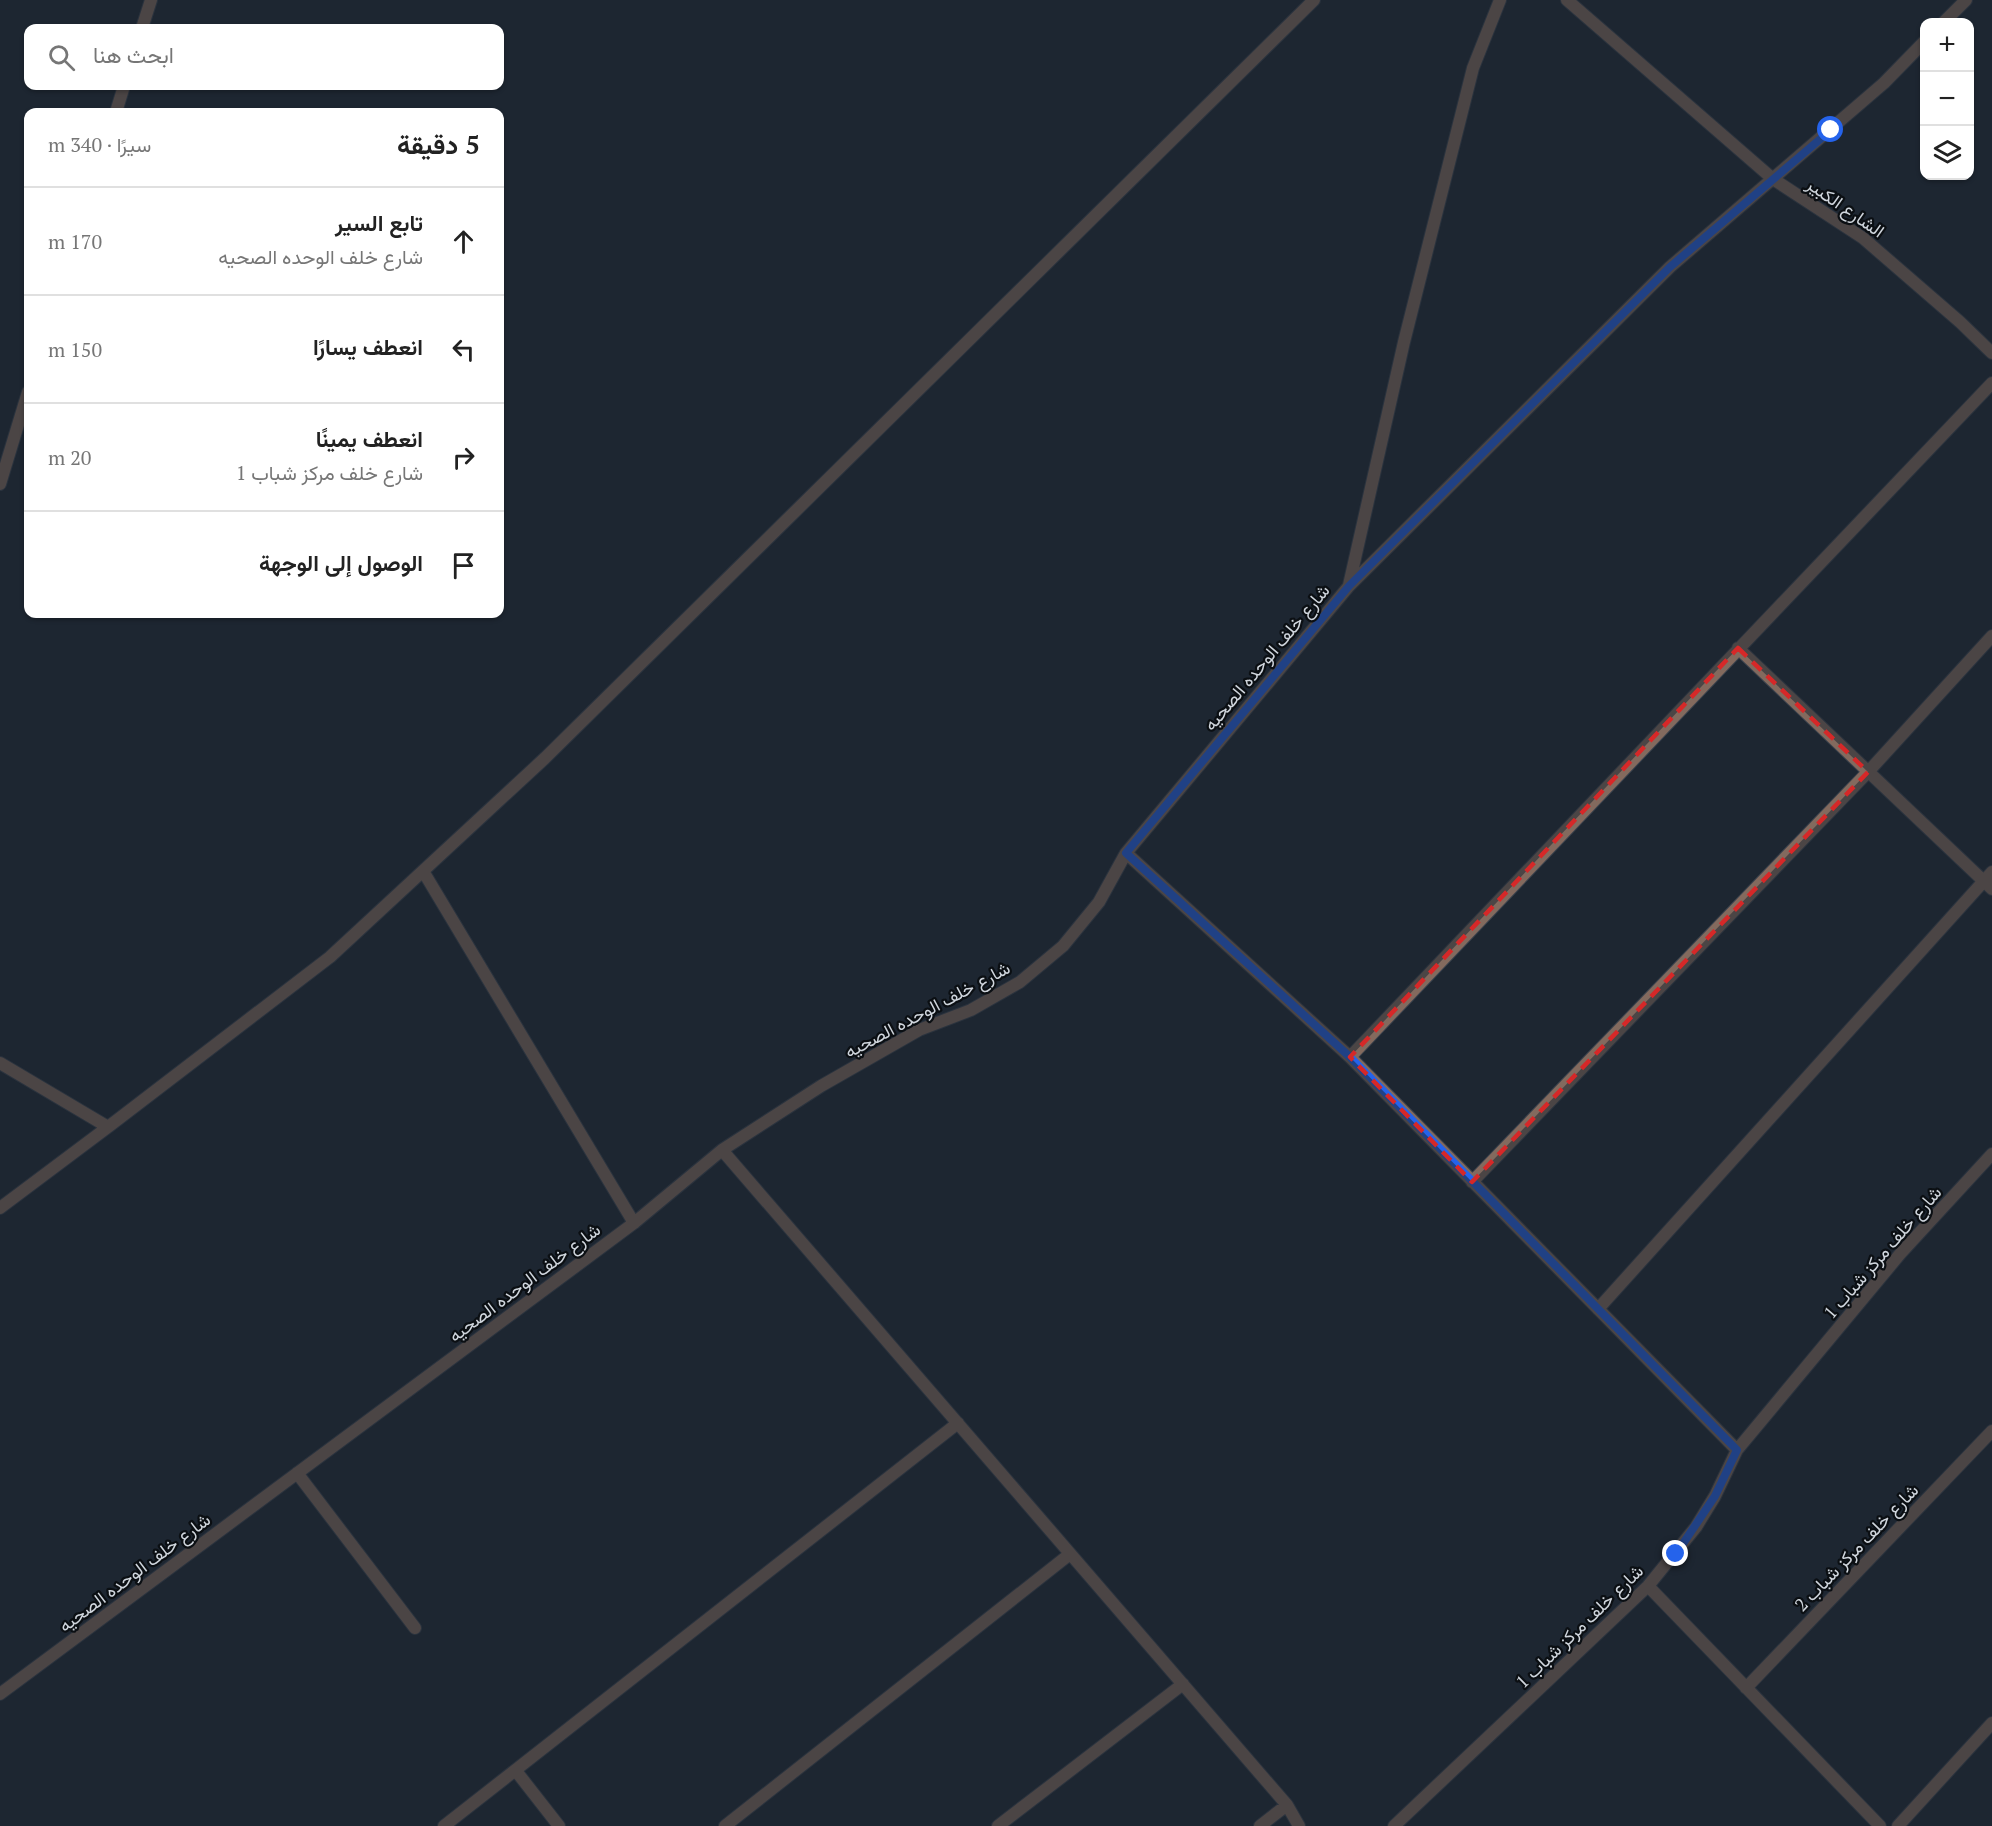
<!DOCTYPE html>
<html lang="ar">
<meta charset="utf-8">
<style>
:root{--surface:#fff;--page:#f6f6f6;--text:#222;--muted:#767676;--line:#e0e0e0}
body{margin:0;font-family:"PT Serif",Vazirmatn,serif;background:var(--page);color:var(--text);direction:rtl}
.controls{position:absolute;right:18px;top:18px;display:grid;overflow:hidden;border-radius:12px;box-shadow:0 2px 4px #0004}
.controls button{width:54px;height:54px;display:grid;place-items:center;padding:0;border:0;border-bottom:2px solid var(--line);background:var(--surface);color:var(--text);font:30px sans-serif}
.stop{position:absolute;width:18px;height:18px;margin:-14px;border:4px solid #2563eb;border-radius:50%;background:#fff}
.stop.end{background:#2563eb;border-color:#fff;box-shadow:0 2px 6px #0008}
.list{margin:0;padding:0;list-style:none}
h2{display:flex;justify-content:space-between;align-items:center;height:78px;margin:0;padding:0 24px;font-size:26px}
h2 small{font-size:20px;font-weight:400;color:var(--muted)}
.list li{display:grid;grid-template-columns:39px 1fr auto;gap:18px;align-items:center;box-sizing:border-box;height:108px;padding:0 24px;border-top:2px solid var(--line)}
.list b{display:block;font-size:22px;white-space:nowrap}
.list p{margin:0;font-size:20px;white-space:nowrap;color:var(--muted)}
.list em{font-size:20px;font-style:normal;color:var(--muted)}
.icon{flex:none;width:33px;height:33px;fill:none;stroke:currentColor;stroke-width:2;stroke-linecap:round;stroke-linejoin:round}
.map{position:relative;flex:none;width:1992px;height:1826px;overflow:hidden;direction:ltr}
.search{position:absolute;background:var(--surface);box-shadow:0 2px 4px #0004;left:24px;top:24px;width:480px;height:66px;display:flex;align-items:center;gap:15px;box-sizing:border-box;padding:0 21px;border-radius:12px;color:var(--muted);font-size:22px}
.panel{position:absolute;background:var(--surface);box-shadow:0 2px 4px #0004;left:24px;top:108px;width:480px;height:510px;border-radius:12px;direction:rtl}
.map>svg:first-child{display:block}
.lines{fill:none;stroke-linecap:round;stroke-linejoin:round}
.street-casing{stroke:#3a424d;stroke-width:14}
.street{stroke:#836a5e;stroke-width:12}
.route{stroke:#2563eb;stroke-width:8}
.marked{fill:none;stroke:#d62828;stroke-width:4.5;stroke-dasharray:12 8;stroke-linejoin:round}
.labels{text-anchor:middle;dominant-baseline:central;stroke-width:4.5;stroke-linejoin:round;paint-order:stroke}
.street-label{font-size:18px;fill:#d0d6dd;stroke:#0b0f13}
</style>
<div class="map">
<svg width="1992" height="1826" viewBox="0 0 1992 1826">
<rect width="100%" height="100%" fill="#1d2631"/>
<g class="lines">
<!-- street casing -->
<g class="street-casing">
<path id="street" d="M1567,0l206,179 90,59 97,84 32,31
M1944,22l22,-22
M142,28l9,-28
M116,112l8,-26
M0,484l28,-92
M1349,585l55,-243 69,-274 27,-68
M1738,648l254,241
M1126,853l224,204 387,393
M423,871l211,352
M1350,1057l642,-674
M0,1063l108,64 222,-170 215,-199 769,-758
M722,1150l565,655 12,21
M1472,1182l396,-410 124,-136
M0,1208l108,-81
M1598,1309l394,-437
M297,1473l118,155
M1648,1586l232,240
M1746,1688l246,-257
M0,1694l634,-471 88,-73 99,-64 98,-56 52,-20 49,-28 43,-36 36,-44 27,-49 223,-267 321,-319 214,-184 40,-41
M516,1771l43,55
M444,1826l514,-403
M725,1826l345,-272
M998,1826l185,-142
M1260,1826l27,-21
M1394,1826l254,-240 48,-59 19,-31 22,-46 163,-196 92,-100
M1898,1826l94,-103"/>
</g>
<!-- street -->
<use href="#street" class="street"/>
</g>
<g class="lines">
<!-- route -->
<path class="route" d="M1676,1554l39,-58 22,-46 -387,-393 -224,-204 223,-267 321,-319 161,-137"/>
</g>
<!-- marked area -->
<path d="M0 0H1992V1826H0ZM1738,648l130,124 -396,410 -122,-125z" fill="#1d2631" fill-opacity=".55" fill-rule="evenodd"/>
<path class="marked" d="M1738,648l130,124 -396,410 -122,-125z"/>
<g class="labels">
<!-- street labels -->
<g class="street-label">
<text transform="translate(1846 207) rotate(35)">الشارع الكبير</text>
<text transform="translate(1266 657) rotate(-50)">شارع خلف الوحده الصحيه</text>
<text transform="translate(927 1009) rotate(-28)">شارع خلف الوحده الصحيه</text>
<text transform="translate(1882 1252) rotate(-49)">شارع خلف مركز شباب 1</text>
<text transform="translate(524 1282) rotate(-37)">شارع خلف الوحده الصحيه</text>
<text transform="translate(1856 1547) rotate(-46)">شارع خلف مركز شباب 2</text>
<text transform="translate(134 1572) rotate(-37)">شارع خلف الوحده الصحيه</text>
<text transform="translate(1579 1626) rotate(-44)">شارع خلف مركز شباب 1</text>
</g>
</g>
</svg>
<div class="controls">
<button>+</button>
<button>−</button>
<button><svg class="icon" aria-label="layers" viewBox="0 0 24 24"><path d="M12 4l9 5-9 5-9-5zM3 14l9 5 9-5"/></svg></button>
</div>
<div class="stop" style="left:1831px;top:130px"></div>
<div class="stop end" style="left:1676px;top:1554px"></div>
<div class="search"><svg class="icon" aria-label="search" viewBox="0 0 24 24"><circle cx="10" cy="10" r="6"/><path d="M15 15l6 6"/></svg>ابحث هنا</div>
<section class="panel">
<h2>5 دقيقة<small>سيرًا · 340 m</small></h2>
<ul class="list">
<li><svg class="icon" aria-label="ahead" viewBox="0 0 24 24"><path d="M12 20V5M6 11l6-6 6 6"/></svg><div><b>تابع السير</b><p>شارع خلف الوحده الصحيه</p></div><em>170 m</em></li>
<li><svg class="icon" aria-label="left" viewBox="0 0 24 24"><path d="M17 20v-9H6M10 6l-5 5 5 5"/></svg><div><b>انعطف يسارًا</b></div><em>150 m</em></li>
<li><svg class="icon" aria-label="right" viewBox="0 0 24 24"><path d="M7 20v-9h11M14 6l5 5-5 5"/></svg><div><b>انعطف يمينًا</b><p>شارع خلف مركز شباب 1</p></div><em>20 m</em></li>
<li><svg class="icon" aria-label="arrive" viewBox="0 0 24 24"><path d="M6 21V4h12l-3 4 3 4H6"/></svg><div><b>الوصول إلى الوجهة</b></div></li>
</ul>
</section>
</div>
